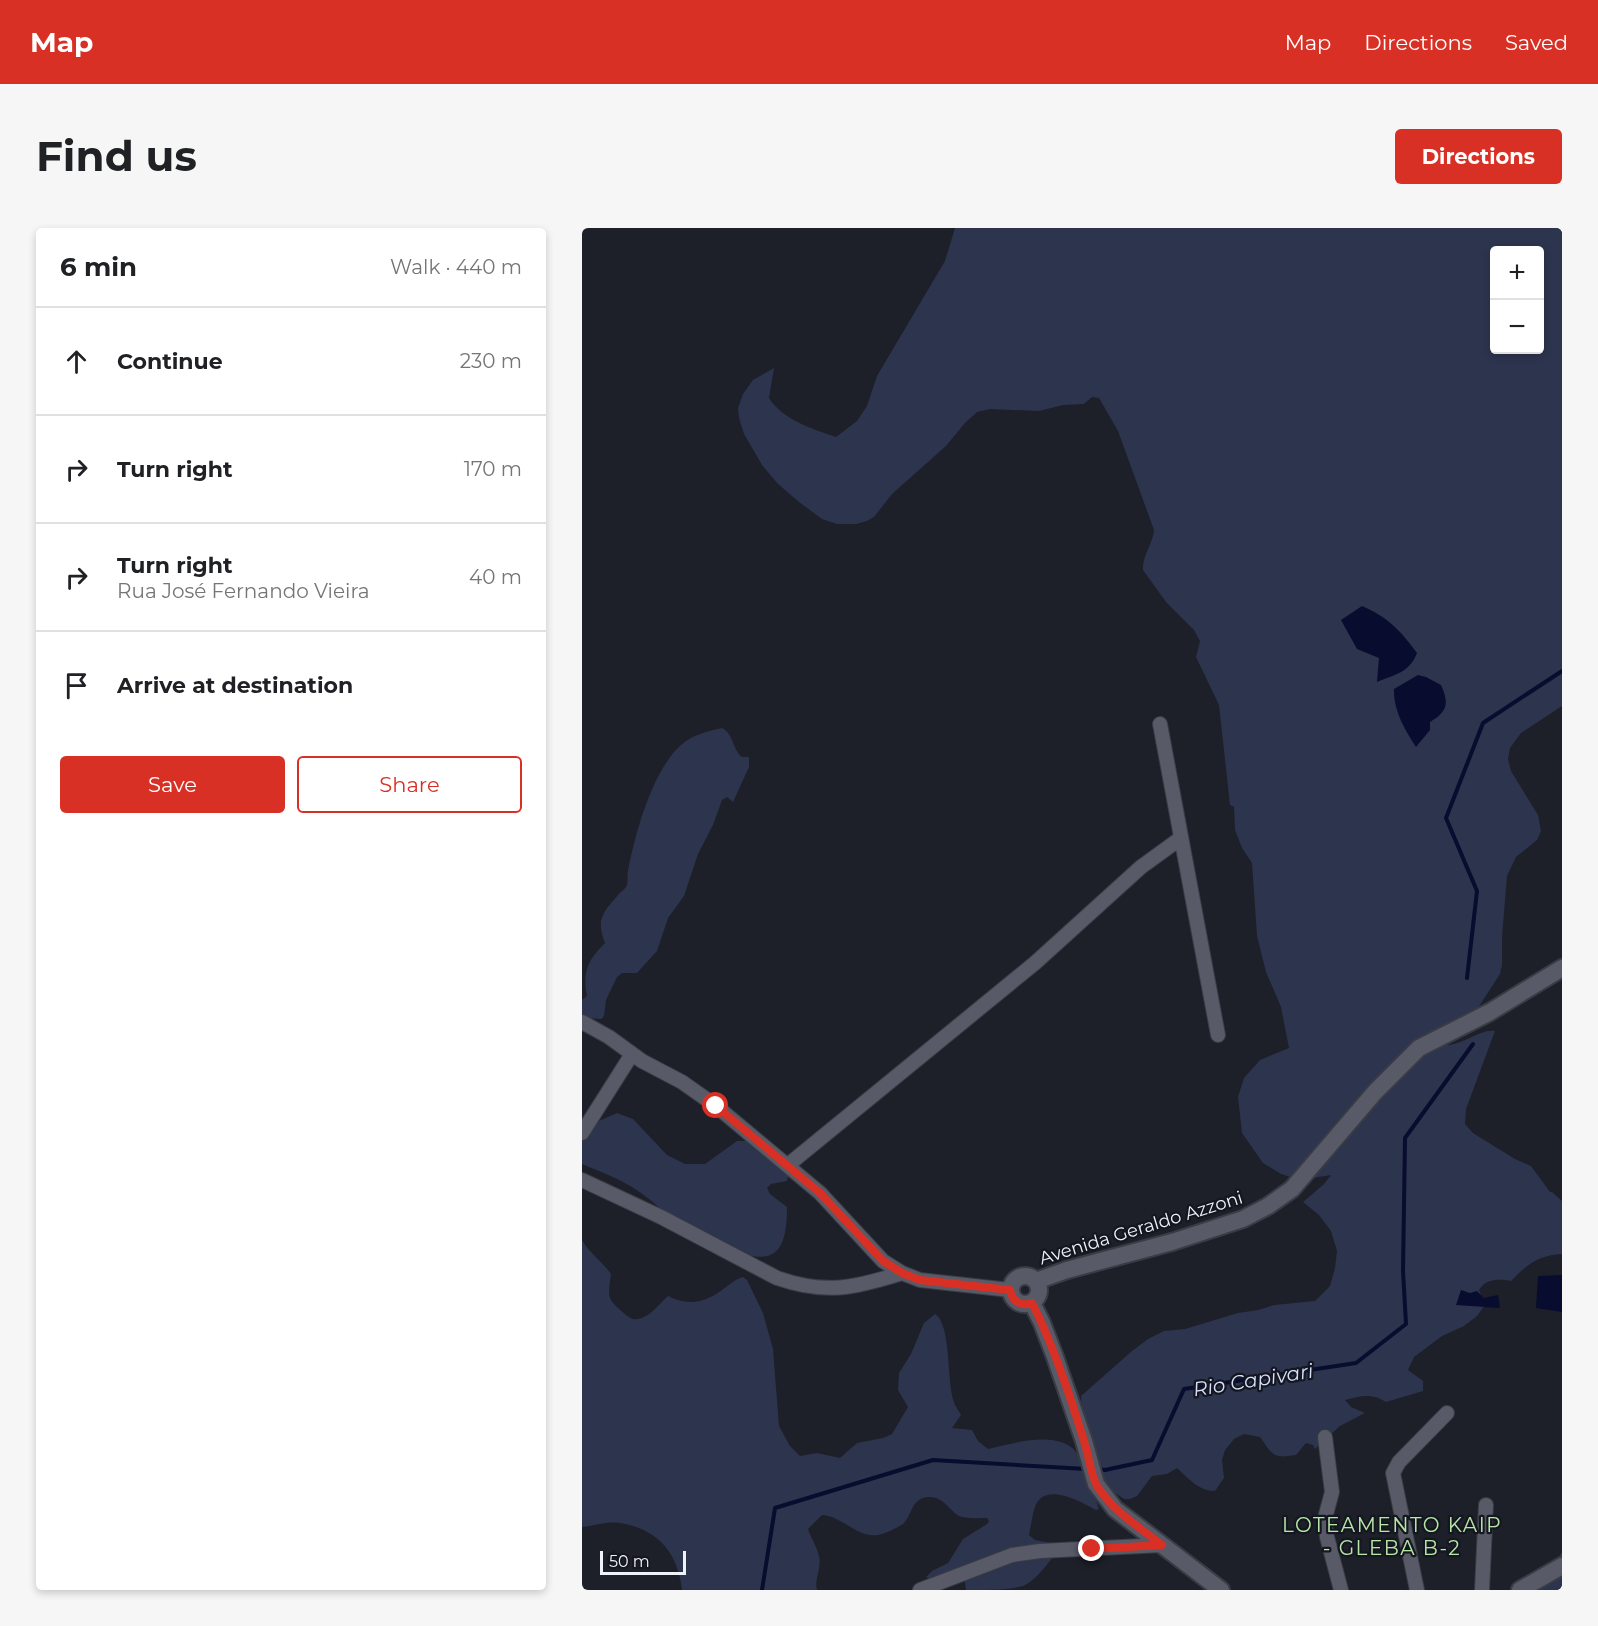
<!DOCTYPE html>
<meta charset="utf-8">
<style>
:root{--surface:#fff;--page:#f6f6f6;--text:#202124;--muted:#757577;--line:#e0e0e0;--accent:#d93025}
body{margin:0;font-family:Montserrat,sans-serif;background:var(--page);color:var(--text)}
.controls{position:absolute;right:18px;top:18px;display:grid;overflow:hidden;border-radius:6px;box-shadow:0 3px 9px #0003}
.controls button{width:54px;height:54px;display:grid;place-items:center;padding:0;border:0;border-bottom:2px solid var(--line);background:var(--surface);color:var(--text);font:30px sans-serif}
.scale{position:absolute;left:18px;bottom:15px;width:86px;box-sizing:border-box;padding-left:6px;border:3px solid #f0f2f9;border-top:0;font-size:16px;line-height:21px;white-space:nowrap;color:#f0f2f9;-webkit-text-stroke:4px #141620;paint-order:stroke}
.stop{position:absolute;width:18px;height:18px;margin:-14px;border:4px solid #d93025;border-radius:50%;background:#fff}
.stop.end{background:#d93025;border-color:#fff;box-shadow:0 2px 6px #0008}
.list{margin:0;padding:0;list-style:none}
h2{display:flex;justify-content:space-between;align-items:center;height:78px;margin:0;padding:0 24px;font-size:26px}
h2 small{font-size:20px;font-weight:400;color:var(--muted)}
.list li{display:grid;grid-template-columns:39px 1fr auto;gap:18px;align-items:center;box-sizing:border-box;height:108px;padding:0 24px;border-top:2px solid var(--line)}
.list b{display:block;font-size:22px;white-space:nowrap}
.list p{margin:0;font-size:20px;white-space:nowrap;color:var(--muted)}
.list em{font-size:20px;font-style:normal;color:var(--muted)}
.actions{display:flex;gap:12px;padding:18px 24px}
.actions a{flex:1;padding:14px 0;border:2px solid var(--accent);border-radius:6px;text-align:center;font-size:21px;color:var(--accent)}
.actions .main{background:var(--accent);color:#fff}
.icon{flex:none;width:33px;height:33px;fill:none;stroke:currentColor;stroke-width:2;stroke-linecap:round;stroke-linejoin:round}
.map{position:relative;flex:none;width:980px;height:1362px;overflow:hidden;border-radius:6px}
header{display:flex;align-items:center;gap:36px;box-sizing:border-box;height:84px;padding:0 30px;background:var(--accent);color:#fff}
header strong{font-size:28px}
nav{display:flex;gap:33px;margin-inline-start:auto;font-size:21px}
.intro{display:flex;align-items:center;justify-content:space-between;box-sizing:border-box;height:144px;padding:0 36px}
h1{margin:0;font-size:42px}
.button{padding:15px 27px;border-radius:6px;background:var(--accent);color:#fff;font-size:21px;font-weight:700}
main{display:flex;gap:36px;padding:0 36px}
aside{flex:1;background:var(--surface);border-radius:6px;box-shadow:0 3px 9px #0003}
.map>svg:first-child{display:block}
.green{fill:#2d344e;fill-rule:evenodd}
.water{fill:#080c2e}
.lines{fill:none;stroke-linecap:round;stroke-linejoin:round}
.stream{stroke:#080c2e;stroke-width:4}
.minor-casing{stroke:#3a3c45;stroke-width:16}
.tertiary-casing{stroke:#3a3c45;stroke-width:20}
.minor{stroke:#585b67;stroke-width:14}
.tertiary{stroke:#585b67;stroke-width:16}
.route{stroke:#d93025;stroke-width:8}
.labels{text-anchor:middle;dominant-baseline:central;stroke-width:4.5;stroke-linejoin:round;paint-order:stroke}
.street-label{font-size:18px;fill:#f0f2f9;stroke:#141620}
.water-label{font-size:20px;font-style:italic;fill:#d7dffb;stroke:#141620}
.neighbourhood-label{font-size:20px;letter-spacing:1.5px;fill:#b7e7a6;stroke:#141620}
</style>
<header>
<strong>Map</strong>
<nav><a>Map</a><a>Directions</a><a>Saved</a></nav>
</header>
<div class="intro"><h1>Find us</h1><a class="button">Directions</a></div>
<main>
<aside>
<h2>6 min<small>Walk · 440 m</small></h2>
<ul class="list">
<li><svg class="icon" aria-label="ahead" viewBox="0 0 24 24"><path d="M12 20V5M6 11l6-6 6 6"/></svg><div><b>Continue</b></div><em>230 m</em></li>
<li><svg class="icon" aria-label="right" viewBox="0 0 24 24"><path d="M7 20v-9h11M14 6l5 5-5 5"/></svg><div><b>Turn right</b></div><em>170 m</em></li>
<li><svg class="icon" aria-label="right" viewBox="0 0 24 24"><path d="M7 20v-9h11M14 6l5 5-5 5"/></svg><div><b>Turn right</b><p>Rua José Fernando Vieira</p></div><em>40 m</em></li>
<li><svg class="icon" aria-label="arrive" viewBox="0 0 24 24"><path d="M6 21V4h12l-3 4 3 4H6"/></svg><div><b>Arrive at destination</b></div></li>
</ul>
<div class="actions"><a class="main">Save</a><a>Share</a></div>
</aside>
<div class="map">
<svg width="980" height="1362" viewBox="0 0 980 1362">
<rect width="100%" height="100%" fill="#1d1f29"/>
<!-- green -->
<path class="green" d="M373,0h607v478l-41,27 -11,15 -2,11 3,12 27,44 3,16 -4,9 -21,17 -9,19 -5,61v28l-2,9 -24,37 -33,34c20,1 38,-17 52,-14l-29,78 -1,15 8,9 42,26 16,7 19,26h2l10,9v53c-23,1 -36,11 -51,27 -11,-2 -25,-3 -32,9l6,15 -8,11 -13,10 -22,10 -28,21 -6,13 15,11v10l-37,11c-15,-9 -25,-6 -41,-2l6,7 14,6 -25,13 -25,23 -2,-4 -7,-2 -10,12c-24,4 -23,0 -36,-18l-16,-3 -10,5 -9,11 -3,10 2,18 -9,13c-16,0 -26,-12 -38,-23l-10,6 -15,2 -15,20 -7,3h-6l-16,-11 -12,-19 -14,-52 -1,-21 51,-45 16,-12 16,-8 21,-2 53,-16 20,-3 16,-5 41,-4 15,-15 5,-18 2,-17 -6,-20 -12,-16 -16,-13 21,-18 7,-9 -31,5 -19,-6 -18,-11 -21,-30 -4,-36 6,-19 16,-18 29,-12 -8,-41 -15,-35 -9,-36 -5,-73 -10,-15 -7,-18 -1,-23 -4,-2 -11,-100 -23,-48 4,-16 -6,-11 -28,-28 -23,-32c-1,-14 10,-26 11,-40l-36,-99 -19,-33 -7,-1 -8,7 -21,1 -24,6 -49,-2 -13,3 -12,11 -19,23 -54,48 -18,23 -7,4 -11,3h-19l-15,-5 -23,-17 -22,-19 -15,-18 -18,-31 -5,-16 -1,-10 5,-14 10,-14 21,-12 -5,30c14,22 44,31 67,39l21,-16 10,-15 10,-30 68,-115zM912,22h45v100h-45z
M140,500c12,6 10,21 20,29h7v10l-16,35 -6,-5 -5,3 -9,25 -15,29 -14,42 -16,22 -11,33 -20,22h-15l-5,4 -11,23 -2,16 -3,3 -14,-1 -5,-4v-14l5,-4c-5,-25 1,-36 18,-53 -9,-23 -3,-30 13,-48 3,-3 8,-7 9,-10 1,-4 0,-10 1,-14 7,-37 24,-100 53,-126 11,-10 27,-14 41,-17z
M35,885l16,6 34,36 18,9h20l32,-23h15l37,32 -2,8 -16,3 -4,4 3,6 17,13c0,47 -13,60 -58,42 -10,-3 -21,-6 -30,-11 -25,-13 -43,-37 -67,-51 -15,-9 -33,-16 -50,-23v-31l10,-9z
M0,1012c8,14 20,21 29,34 -3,24 -5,24 14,40 4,4 8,6 13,5 12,-2 21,-15 30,-23 20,10 36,7 54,-6 7,-5 13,-11 21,-13l4,3 16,33 10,36 6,77 11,20 10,10 17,-3 23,5 17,-15 26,-5 9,-4 16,-27 -10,-17 1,-17 12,-19 13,-31 11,-9c17,11 11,67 19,88 1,4 5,9 7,13l-9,13 20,2 6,11 10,8c25,-6 75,-21 91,7 9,16 14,36 20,53l-3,1c-16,-9 -52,-29 -61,-3 -3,9 -4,19 -6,28l6,5 25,5c-5,11 -25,37 -37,41 -14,4 -41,4 -57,4l-2,-15 -33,4 -5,-2 6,-6 16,-8 15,-24 24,-15 2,-3 -2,-3c-8,0 -21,1 -28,-2 -11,-7 -16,-20 -31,-19 -17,2 -15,16 -24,26 -4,4 -20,11 -26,12 -21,3 -36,-19 -56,-20l-14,14c3,9 9,18 11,27 3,12 -5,23 -2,34h-135c-4,-37 -24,-61 -62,-67 -12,-2 -26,3 -38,4z
M980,1324v38h-32l9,-5z"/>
<!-- water -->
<path class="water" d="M780,378c27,12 38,24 55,47 -8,20 -21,21 -40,29l2,-24 -22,-9 -16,-29z
M836,447l8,2 15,8c8,18 7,26 -11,37v8l-14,17c-11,-17 -23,-37 -22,-58z
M980,1047v37l-26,-4 2,-32z
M879,1062l9,3 7,-2 7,7 14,-3 2,13 -44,-3z"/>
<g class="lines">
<!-- stream -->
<path class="stream" d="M885,750l10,-87 -31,-73 37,-95 79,-52
M515,1241l8,1 47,-10 32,-71 172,-26 50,-39 -3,-53 2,-133 68,-94
M180,1362l13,-82 158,-48 153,9"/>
<!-- minor casing -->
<g class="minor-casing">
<path id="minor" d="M578,496l58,311
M0,794l27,15 33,24 40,21 34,24 104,87 63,68 19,12 18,7 90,10
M0,905l50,-79
M206,937l247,-202 106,-96 40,-29
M0,952l79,37 116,61c49,17 77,10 125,-5
M743,1209l7,55 -7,26 2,19 14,53
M338,1362l92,-35 28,-4 122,-6
M835,1362l-24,-117 6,-11 48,-49
M900,1362l4,-85"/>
</g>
<!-- tertiary casing -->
<g class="tertiary-casing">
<path id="tertiary" d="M429 1062a14 14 0 1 1 28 0a14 14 0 1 1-28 0Z
M454,1053l31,-11 105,-28 71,-23 25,-13 24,-17 83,-97 44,-44 71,-36 72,-44
M450,1075l10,20 13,34 29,84 12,43 19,25 106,81
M938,1362l42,-24"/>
</g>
<!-- minor -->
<use href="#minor" class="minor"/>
<!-- tertiary -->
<use href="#tertiary" class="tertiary"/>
</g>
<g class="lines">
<!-- route -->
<path class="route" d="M134,878l104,87 63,68 19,12 18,7 90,10c2,11 11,17 22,13 22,43 38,92 52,138 5,14 6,32 13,45 16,25 42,41 65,59l-70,4"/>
</g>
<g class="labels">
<!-- street labels -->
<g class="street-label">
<text transform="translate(559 1000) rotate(-17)">Avenida Geraldo Azzoni</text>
</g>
<!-- water labels -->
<g class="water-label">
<text transform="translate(671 1152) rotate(-9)">Rio Capivari</text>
</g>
<!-- neighbourhood labels -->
<g class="neighbourhood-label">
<text x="810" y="1297">LOTEAMENTO KAIP<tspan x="810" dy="23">- GLEBA B-2</tspan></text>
</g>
</g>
</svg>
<div class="controls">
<button>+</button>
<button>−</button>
</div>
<div class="scale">50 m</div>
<div class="stop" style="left:134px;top:878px"></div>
<div class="stop end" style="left:510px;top:1321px"></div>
</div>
</main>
